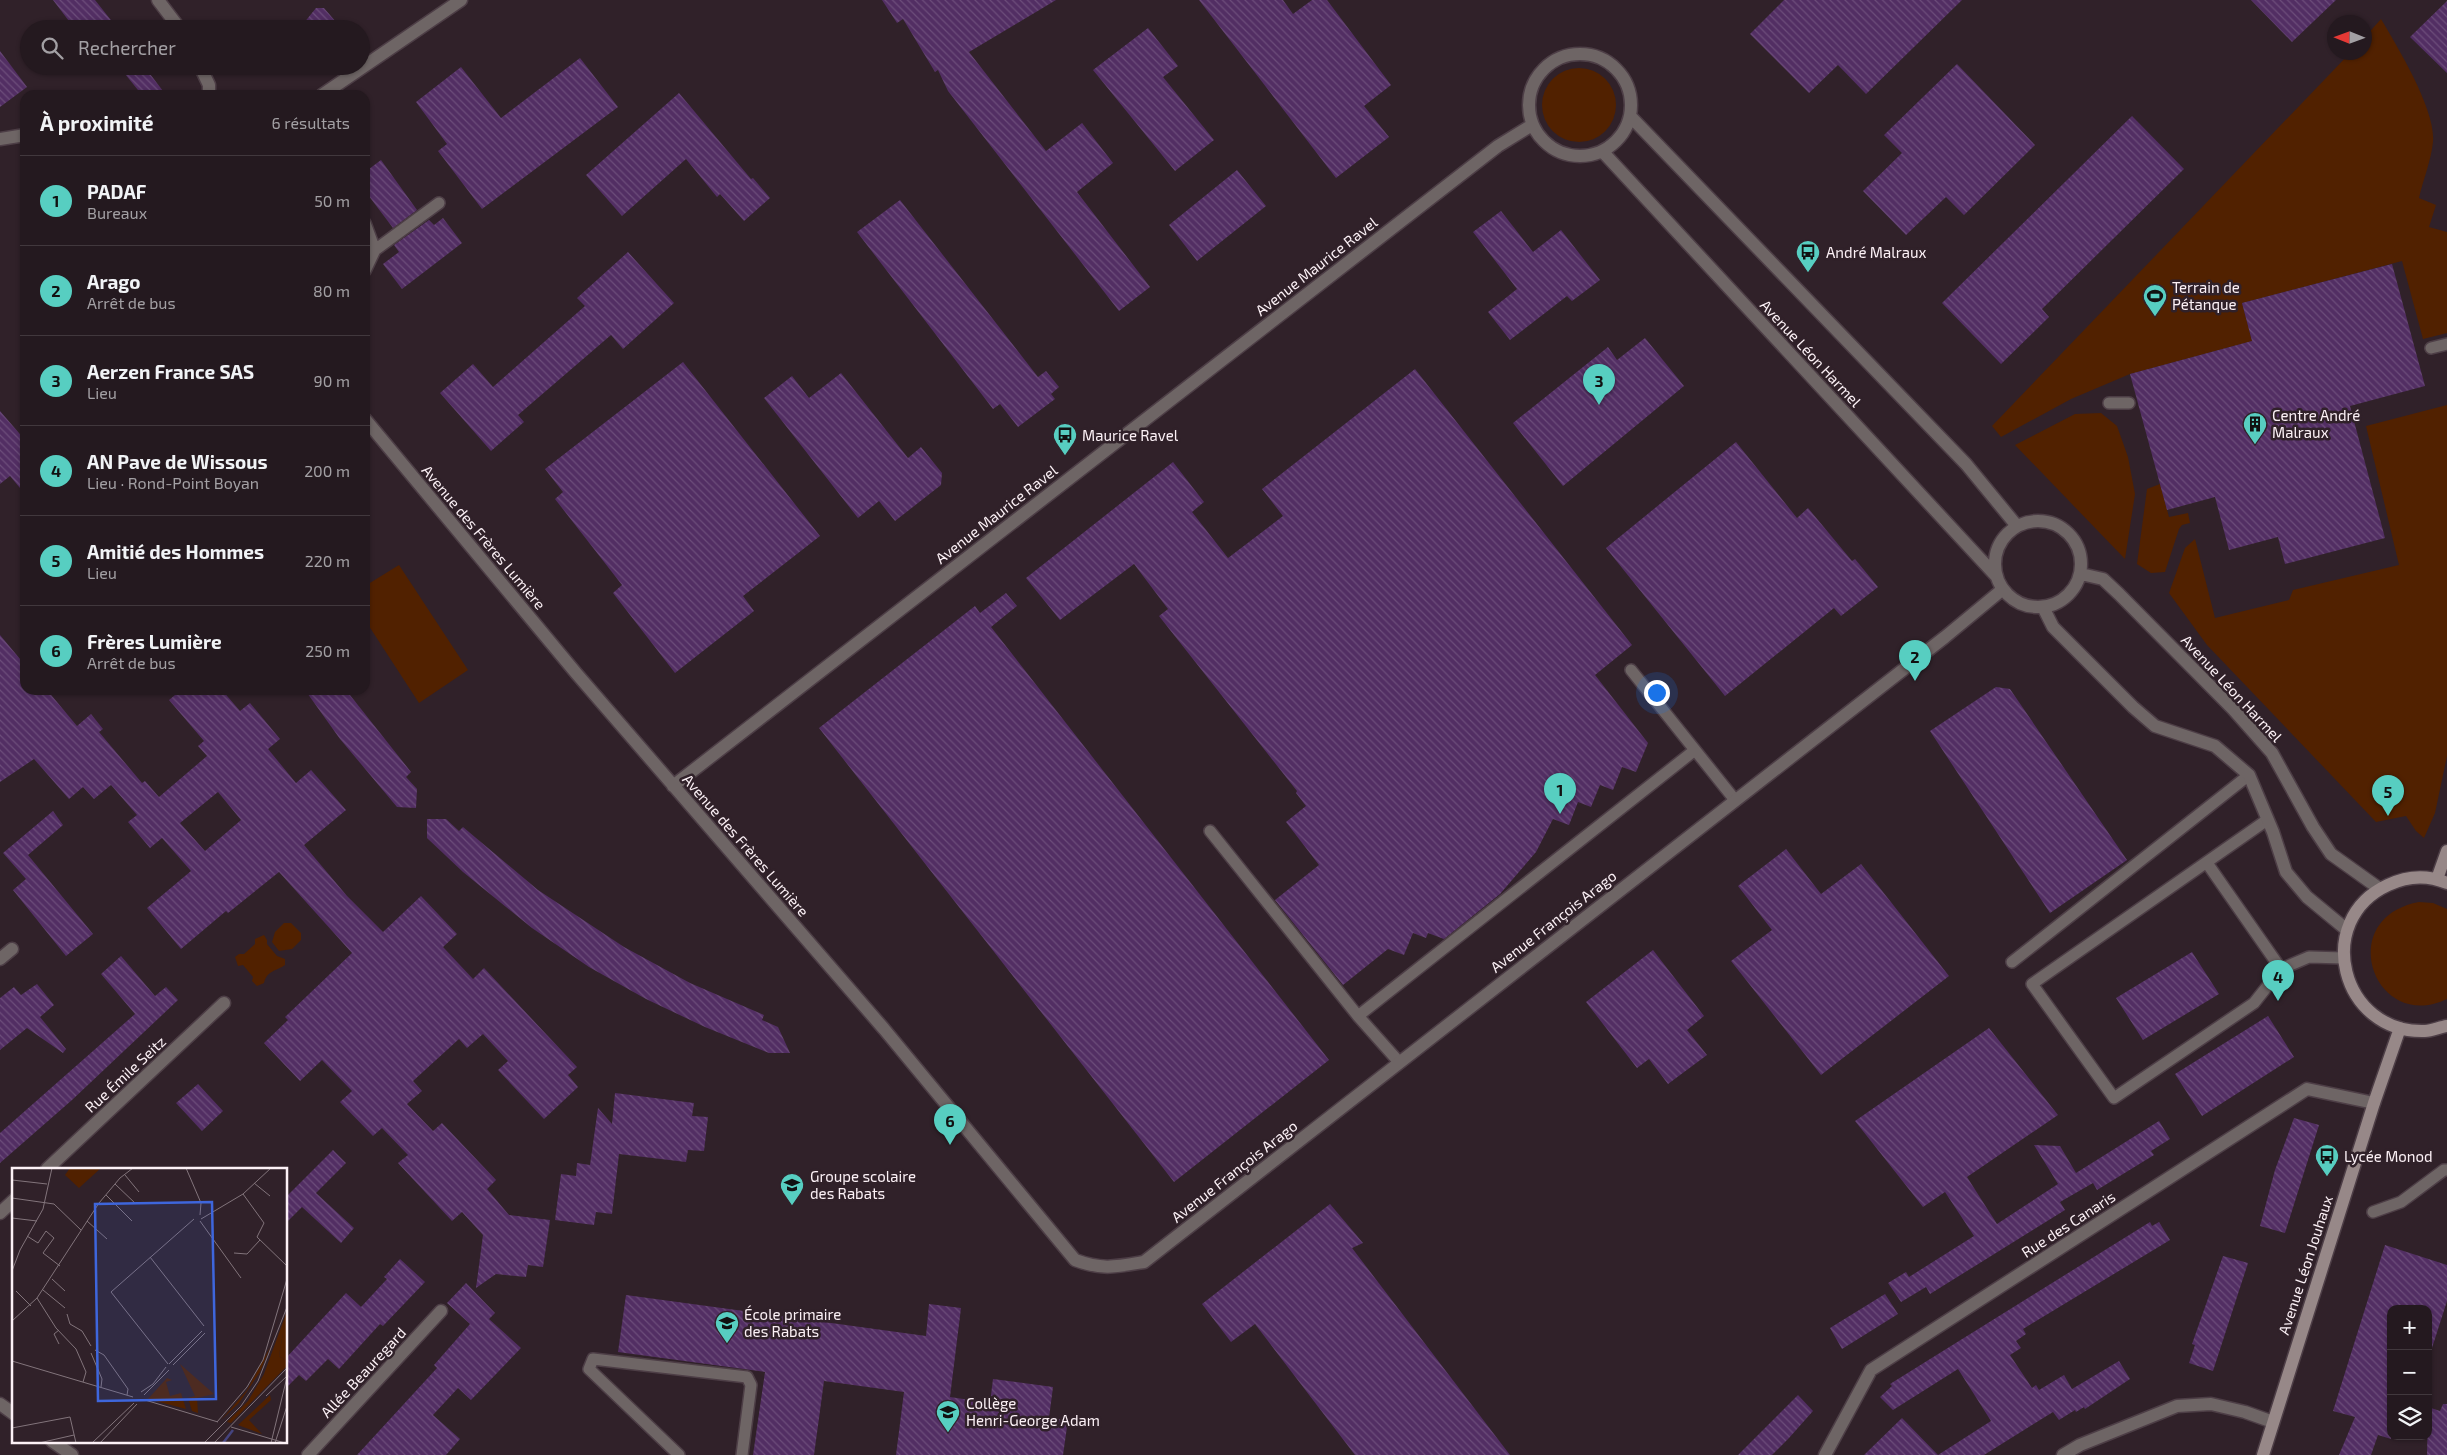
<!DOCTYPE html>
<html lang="fr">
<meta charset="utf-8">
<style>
:root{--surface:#24191f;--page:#2c2228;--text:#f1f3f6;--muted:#a3a0a4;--line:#41383d;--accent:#57cec1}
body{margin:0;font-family:"Exo 2",sans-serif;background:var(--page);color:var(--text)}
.controls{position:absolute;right:15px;bottom:15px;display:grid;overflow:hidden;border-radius:10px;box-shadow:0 1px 4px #0004}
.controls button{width:45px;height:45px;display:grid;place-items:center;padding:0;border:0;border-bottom:1px solid var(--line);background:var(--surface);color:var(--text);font:25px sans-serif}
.compass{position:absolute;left:2327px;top:15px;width:45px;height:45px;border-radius:50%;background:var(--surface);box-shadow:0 1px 4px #0004;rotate:271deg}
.you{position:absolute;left:1656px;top:692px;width:18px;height:18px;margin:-12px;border:4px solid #fff;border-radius:50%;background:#1a73e8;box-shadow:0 0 0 8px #1a73e833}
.badge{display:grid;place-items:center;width:32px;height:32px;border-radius:50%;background:var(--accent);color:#111;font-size:16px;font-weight:700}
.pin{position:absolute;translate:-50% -41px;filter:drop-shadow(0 1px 2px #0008)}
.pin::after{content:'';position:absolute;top:26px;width:18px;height:15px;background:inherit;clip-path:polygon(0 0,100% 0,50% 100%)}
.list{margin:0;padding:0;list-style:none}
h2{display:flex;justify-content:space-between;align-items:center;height:65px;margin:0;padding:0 20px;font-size:21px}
h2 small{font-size:16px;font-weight:400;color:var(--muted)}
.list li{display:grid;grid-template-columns:32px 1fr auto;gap:15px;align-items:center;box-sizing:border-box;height:90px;padding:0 20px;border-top:1px solid var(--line)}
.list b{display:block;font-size:19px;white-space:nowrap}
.list p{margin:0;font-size:16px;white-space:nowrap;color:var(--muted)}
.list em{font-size:16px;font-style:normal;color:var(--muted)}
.icon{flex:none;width:28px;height:28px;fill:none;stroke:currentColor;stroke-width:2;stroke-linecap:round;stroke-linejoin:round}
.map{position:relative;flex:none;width:2447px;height:1455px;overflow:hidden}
.search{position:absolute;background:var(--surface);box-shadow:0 1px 4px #0004;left:20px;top:20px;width:350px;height:55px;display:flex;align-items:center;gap:12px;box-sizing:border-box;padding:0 18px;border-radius:28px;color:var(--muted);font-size:19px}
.panel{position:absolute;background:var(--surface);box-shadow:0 1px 4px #0004;left:20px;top:90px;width:350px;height:605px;border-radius:15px}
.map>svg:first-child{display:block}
.green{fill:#512100}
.building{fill:url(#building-back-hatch);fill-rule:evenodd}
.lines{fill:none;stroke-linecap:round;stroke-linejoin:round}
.lane-casing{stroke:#4d3e46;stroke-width:14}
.street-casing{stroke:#4d3e46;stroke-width:15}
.secondary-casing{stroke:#4d3e46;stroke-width:15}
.lane{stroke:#6e6565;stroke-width:11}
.street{stroke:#6e6565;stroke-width:12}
.secondary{stroke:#978888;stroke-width:12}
.labels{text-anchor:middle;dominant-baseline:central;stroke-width:5;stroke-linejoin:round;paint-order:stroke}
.poi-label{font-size:15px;fill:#fcf1f6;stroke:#302129;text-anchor:start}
.street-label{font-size:15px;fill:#fcf1f6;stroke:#302129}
.inset-river{fill:none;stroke:#45447f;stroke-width:2.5}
.inset-road{fill:none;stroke:#82747b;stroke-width:1}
.view{fill:#3e66dc;fill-opacity:0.15;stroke:#3e66dc;stroke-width:2.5}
.inset-edge{fill:none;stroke:#fcf1f6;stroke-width:2.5}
</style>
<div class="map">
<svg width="2447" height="1455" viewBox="0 0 2447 1455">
<defs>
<pattern id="building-back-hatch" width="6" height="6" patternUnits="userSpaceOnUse" patternTransform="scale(1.25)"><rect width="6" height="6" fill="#522e63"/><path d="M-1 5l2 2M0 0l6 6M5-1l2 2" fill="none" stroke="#6c4d7a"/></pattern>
</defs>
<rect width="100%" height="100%" fill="#302129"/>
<!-- green -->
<path class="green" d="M2381,19c17,29 55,91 52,123 -2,19 -10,38 -14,56l17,7 -7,22 18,5v101l-24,6 -21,-78 -160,42 10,38 -122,33 -59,25 -70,38 -9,-11 358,-373 14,-1 1,-15z
M1542 105a37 37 0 1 1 74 0a37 37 0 1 1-74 0Z
M2447,405v351l-12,57 -11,25 -8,-7 -10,-15 -30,6 -169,-177 -38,-52 16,-45 10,-9 20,79 74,-18 4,-10 106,-25 -33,-139z
M2101,413l16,13 11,31 7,37 -10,65 -110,-114 60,-31z
M2160,484l9,33 19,-4 2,10 -8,2 -3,4 -14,43 -14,1 -14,-9 10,-75z
M399,565l69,105 -49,33 -54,-83v-34z
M2419,902l14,1 14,6v90c-73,35 -114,-81 -28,-97z
M284,923h7l10,10v7l-9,9 -13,2 -7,-9 3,-10z
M264,935l3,5v4l10,12 8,3v6c-8,6 -18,5 -21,18l-7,3 -5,-5 1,-4 -10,-12 -5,1 -3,-9 4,-3h5l11,-10v-5z"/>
<!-- building -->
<path class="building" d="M53,0h42l23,29h-43z
M882,0h174l-87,52 77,99 36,-28 31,40 -36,29 73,95 -31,24 -171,-220 -10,-21 -3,2 -32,-53 -6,4z
M1199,0h84l10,14 19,-14h15l64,85 -27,21 25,31 -53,41z
M1784,0h178l-96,94 -28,-29 -29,28 -59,-59z
M2251,0h85l-44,42z
M2447,1v72l-37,-36z
M316,8h8l18,21h-43z
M1148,28l30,38 -15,11 51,63 -39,31 -82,-101z
M0,51l27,36 -27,20z
M580,58l38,49 -136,102 -44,-58 9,-7 -31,-42 45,-35 40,51z
M1957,64l78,81 -71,70 -18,-18 -40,38 -43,-44 39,-38 -18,-18z
M135,66h9l22,29h-24l-17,-21z
M679,93l72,86 2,-1 17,20 -26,23 -24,-27 -3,3 -31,-38 -64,57 -36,-41z
M2132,116l52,53 -142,140 7,8 -48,47 -59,-61z
M381,160l36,50 -24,18 -28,-37v-19z
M1237,170l29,36 -69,55 -28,-36z
M900,200l138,177 8,-6 13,16 -8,7 4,5 -37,28 -18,-23 -7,5 -136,-177z
M1501,211l32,41 28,-22 39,50 -28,21 -5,-5 -57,44 -22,-28 29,-23 -44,-57z
M443,218l19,25 -60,46 -19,-25 16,-12 -5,-7 35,-25 5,5z
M628,252l46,51 -51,46 -12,-14 -93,80 6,7 -33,29 -51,-58 33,-29 20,23 92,-81 -8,-8z
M2392,264l33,122 -75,20 35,132 -100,26 -7,-27 -49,13 -14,-53 -48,13 -37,-136 122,-33 -10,-38z
M1645,338l39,48 -121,100 -50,-63 95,-76 9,13z
M683,362l137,174 -77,60 11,15 -79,62 -62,-80 9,-8 -67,-86 8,-7 -18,-23z
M1415,369l217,276 -37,30 53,68 -12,29 -14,-5 -9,23 -13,-5 -9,22 -13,-5 -9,23 -16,-6 -17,33 -36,42 -56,45 -16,-6 -2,5 -13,-5 -9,22 -16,-6 -45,36 -68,-85 44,-35 -33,-43 20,-16 -10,-13 1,-2 -138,-175 9,-7 -34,-45 -74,56 -34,-42 147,-116 31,40 -12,10 36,46 55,-42 -21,-27z
M841,373l67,85 13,-11 21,26 -1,12 -46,36 -16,-20 -21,17 -94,-120 28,-22 17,22z
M0,411l25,29v54l-15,-18 -10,8z
M1736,442l61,76 11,-10 44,53 3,-2 23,28 -37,29 -7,-8 -109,88 -119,-148z
M1006,593l11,13 -26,21 338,433 -155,122 -355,-454 156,-122 5,7z
M0,635l25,30v25h22l30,36 14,-12 12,15 -4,3 43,51 3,-2 14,16 48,-41 -9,-10 6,-5 -35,-41 12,-10h41l18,21 10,-8 30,36 -12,10 28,34 15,-13 35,40 -42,35 43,51 36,36 38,-36 36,38 -14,13 30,32 11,-11 93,99 -9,8 10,12 -34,32 -46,-49 10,-9 -25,-27 -16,14 -8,-9 -46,42 9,10 -15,13 26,27 9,-8 54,57 -9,9 22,26 41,5 -7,47 -15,-2 -2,12 -30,-3 -20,14 7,-53 -21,-23 -10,9 -54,-58 10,-8 -26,-27 -9,8 -33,-34 12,-11 -30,-31 -22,21 -36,-38 24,-23 -3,-3 67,-64 -73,-81 -51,41 -2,-2 -45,38 -34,-41 44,-37 -29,-33 -12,10 -22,-26 9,-7 -26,-30 -17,14 -11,-12 -14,12 -35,-40 -34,23zM218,792l23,28 -36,31 -25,-28z
M1996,687l14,2 117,171 -77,53 -120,-182z
M305,690h41l65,82 -5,5 11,12 -1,19 -19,-1 -57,-68z
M53,811l10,14 -35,30 65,79 -27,22 -53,-66 13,-11 -23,-26z
M427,819h19l13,12 4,-4 75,63 86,57 66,36 74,32 -2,5 16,7 12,26h-21l-64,-26 -59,-28 -57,-32 -57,-39 -69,-56 -36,-34z
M1786,849l35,45 40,-30 88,112 -128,99 -90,-114 41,-31 -34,-44z
M1653,950l51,66 -17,14 20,25 -39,29 -19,-25 -12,9 -51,-66z
M2192,952l27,42 -76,46 -27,-42z
M121,956l34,40 11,-9 12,13 -106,100 -72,63v-30l135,-119 -34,-40z
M37,984l17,21 -14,12 26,32 -3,4 -36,-25 -27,22v-52l14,-11 7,8z
M2268,1016l26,41 -92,59 -27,-42z
M1989,1028l69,87 -91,62 30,47 61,-40 -24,-39 26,1 16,27 83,-52 11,18 -19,12 3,4 -57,35 -4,-7 -33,19 5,8 -135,84 -4,-7 -25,15 -13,-19 18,-11 3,5 65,-41 -29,-44 -22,15 -68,-86z
M198,1084l25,27 -21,20 -26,-28z
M615,1093l79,10 -2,13 16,1 -4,34 -16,-1 -2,12 -67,-8 -7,60 -16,-2 -2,13 -39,-5 6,-46 15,2 1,-13 13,2 8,-57 14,16z
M2294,1118l25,7 -34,108 -25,-7 15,-56z
M333,1150l13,13 -30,30 38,35 -13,15 -39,-36 -16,16v-26z
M1330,1204l33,39 -11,5 158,207h-155l-100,-131 -24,18 -29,-38z
M2150,1222l2,4 7,-4 11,18 -147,89 3,5 -10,7 5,7 -11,7 22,33 4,-3 3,5 25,-15 8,14 47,-28 11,18 -45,30 -1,-2 -8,5 -1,-2 -16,10 -6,-8 -69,43h-120l38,-37 36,37 53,-34 -33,-52 -65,41 -13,-13 12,-11 -2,-2z
M2385,1245l62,20v36l-15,47 -4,-1v-38h-37v130l-13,-4 -7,20h-32l16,-38 -22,-6z
M2223,1256l25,7 -35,108 -24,-8 6,-18 -3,-1z
M400,1259l25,23 -42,44 -3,-2 -41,45 -11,-10 -22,22 -7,-6 -13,13v-30l60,-65 15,14 26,-28 -3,-2z
M466,1283l29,30 -6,6 32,29 -50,52 -13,-12 -25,27 27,24 -14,16h-89l80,-87 -3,-3 36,-41 -23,-21z
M1885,1294l13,20 -56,35 -12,-21z
M626,1295l300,41 3,-32 32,4 -11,89 40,6 3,-24 60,8 -4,31 19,2 -5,35h-167l8,-63 -80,-11 -10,74h-61l12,-83 -147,-20z
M1798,1395l15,16 -24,27 -17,17h-34z
M2443,1404h4v51h-20l1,-48 12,4z"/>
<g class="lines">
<!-- lane casing -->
<g class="lane-casing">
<path id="lane" d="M365,223l10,27 -10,21
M375,250l64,-47
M2431,348l16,-4
M2109,403h20
M1631,670l104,130
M2267,820l-235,164 82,114 140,-95 27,-34 28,-12 34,1
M1210,831l148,185
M2207,863l74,106
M2012,962l237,-187
M1399,1062l-41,-46 337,-266
M2373,1212l28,-10 43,-32h3
M679,1455l-90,-86 4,-10 154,18 4,8 -9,70"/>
</g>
<!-- street casing -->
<g class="street-casing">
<path id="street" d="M158,0l22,29
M1529 105a51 51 0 1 1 102 0a51 51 0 1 1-102 0Z
M200,66l9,19v10
M322,95l139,-95
M1630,116l336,348 51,62
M0,139l25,-4
M1602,151l395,426
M365,419l211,254 308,356 191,231c27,10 40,7 69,2l801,-625 58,-48
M1995 564a43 43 0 1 1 86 0a43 43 0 1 1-86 0Z
M2081,574l22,5 16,15 114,115 39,44 41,74 18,27 49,35
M2043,607l10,20 80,80 22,19 60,20 34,29 24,57 13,40 21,25 40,33
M673,786l825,-640 34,-21
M0,959l12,-10
M47,1169l177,-166
M0,1213l14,-13
M0,1404l14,10
M52,1441l20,14
M308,1455l133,-144
M1825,1455l46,-85 436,-281 67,14
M2063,1455l17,-10 97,-39 34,-2 34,8 28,10"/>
</g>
<!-- secondary casing -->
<g class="secondary-casing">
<path id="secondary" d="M2437,879l10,-28
M2447,883c-19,-8 -40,-7 -59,2 -76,35 -47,149 37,146 7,0 15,-4 22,-5
M2263,1455l111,-352 26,-75"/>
</g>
<!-- lane -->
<use href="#lane" class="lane"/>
<!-- street -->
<use href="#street" class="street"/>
<!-- secondary -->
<use href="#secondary" class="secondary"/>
</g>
<!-- icons -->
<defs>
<g id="bus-pin" transform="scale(1.25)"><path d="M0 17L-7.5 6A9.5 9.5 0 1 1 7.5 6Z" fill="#57cec1" stroke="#302129"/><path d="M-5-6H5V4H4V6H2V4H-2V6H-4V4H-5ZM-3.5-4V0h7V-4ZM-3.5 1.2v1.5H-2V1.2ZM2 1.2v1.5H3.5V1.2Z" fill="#111"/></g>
<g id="stadium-pin" transform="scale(1.25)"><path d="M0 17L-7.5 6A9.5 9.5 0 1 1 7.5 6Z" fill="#57cec1" stroke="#302129"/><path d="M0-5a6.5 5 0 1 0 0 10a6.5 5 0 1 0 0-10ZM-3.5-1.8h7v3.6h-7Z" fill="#111"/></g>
<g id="building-pin" transform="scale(1.25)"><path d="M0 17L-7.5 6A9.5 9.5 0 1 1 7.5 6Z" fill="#57cec1" stroke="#302129"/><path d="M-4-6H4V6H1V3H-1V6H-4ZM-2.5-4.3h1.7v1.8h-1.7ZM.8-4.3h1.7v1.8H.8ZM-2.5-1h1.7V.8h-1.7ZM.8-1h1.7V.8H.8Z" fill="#111"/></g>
<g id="school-pin" transform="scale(1.25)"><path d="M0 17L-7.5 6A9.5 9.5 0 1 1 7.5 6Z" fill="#57cec1" stroke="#302129"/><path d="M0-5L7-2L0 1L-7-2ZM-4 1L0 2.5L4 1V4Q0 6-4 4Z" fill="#111"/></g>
</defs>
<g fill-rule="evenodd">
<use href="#bus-pin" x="1808" y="252"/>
<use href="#stadium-pin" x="2155" y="296"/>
<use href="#building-pin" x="2255" y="424"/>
<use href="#bus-pin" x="1065" y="435"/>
<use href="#bus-pin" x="2327" y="1156"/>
<use href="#school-pin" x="792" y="1185"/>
<use href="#school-pin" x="727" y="1323"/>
<use href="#school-pin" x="948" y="1412"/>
</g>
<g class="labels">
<!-- poi labels -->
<g class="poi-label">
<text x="1826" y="252">André Malraux</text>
<text x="2172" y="287">Terrain de<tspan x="2172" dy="17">Pétanque</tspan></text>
<text x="2272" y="415">Centre André<tspan x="2272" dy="17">Malraux</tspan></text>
<text x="1082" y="435">Maurice Ravel</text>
<text x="2344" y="1156">Lycée Monod</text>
<text x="810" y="1176">Groupe scolaire<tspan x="810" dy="17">des Rabats</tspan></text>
<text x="744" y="1314">École primaire<tspan x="744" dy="17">des Rabats</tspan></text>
<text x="966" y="1403">Collège<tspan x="966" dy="17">Henri-George Adam</tspan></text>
</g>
<!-- street labels -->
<g class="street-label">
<text transform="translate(1316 266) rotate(-38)">Avenue Maurice Ravel</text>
<text transform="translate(1811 353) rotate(47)">Avenue Léon Harmel</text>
<text transform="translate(996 514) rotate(-38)">Avenue Maurice Ravel</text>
<text transform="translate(484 537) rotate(50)">Avenue des Frères Lumière</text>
<text transform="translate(2232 688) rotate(47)">Avenue Léon Harmel</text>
<text transform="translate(746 845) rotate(49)">Avenue des Frères Lumière</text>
<text transform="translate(1553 921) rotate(-38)">Avenue François Arago</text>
<text transform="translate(125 1074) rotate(-43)">Rue Émile Seitz</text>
<text transform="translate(1234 1171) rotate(-38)">Avenue François Arago</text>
<text transform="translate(2068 1224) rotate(-33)">Rue des Canaris</text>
<text transform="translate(2305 1265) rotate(-72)">Avenue Léon Jouhaux</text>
<text transform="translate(363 1372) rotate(-47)">Allée Beauregard</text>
</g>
</g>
<!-- overview -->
<g transform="translate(12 1168)">
<rect width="275" height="275" fill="#302129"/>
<path d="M275,117l-18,65 -9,22 -21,31 -18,17 26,-30 23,-43zM275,143v22l-4,1 -4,22 8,5v5l-56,57 -4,-1 21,-21 16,-27zM168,196l34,30 -17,4 1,15 -6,-2 -4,-13 7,-2zM155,210l5,2 -6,2 4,14 11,-3 5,16 -38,-10z" fill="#512100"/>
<path d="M58,0h31l-22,20 -14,-13zM271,165h4v28l-8,-5zM258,227l1,5 -22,20 13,14 -24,-9z" fill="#512100"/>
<path class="inset-river" d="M211,275l10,-13"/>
<path class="inset-road" d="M174,0l15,35 -1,12M113,7l14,17M0,12l35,4M242,15l16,13M103,16l21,20M231,26l21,29 -7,14 30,29M94,27l26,26M0,30l42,6 27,26M0,50l25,3M189,51l42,-25 28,-26M75,53l20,18M188,53l41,57M15,68l11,7 8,-12 8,7 -11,15 17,13M222,85l13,1 13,-14M138,89l54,69M0,103l8,-21 23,-41 9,-41M40,111l13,12M31,122l22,18M4,123l15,15M25,130l19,30 20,21 10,23 -3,10M55,146l3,10 12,7 9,15M0,153l25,-23 62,-95 21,-25 13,-10M47,162l-5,4 5,10M83,182l9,5 24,34 -1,6M79,185l11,26 -1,8M0,193l121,36M156,196l-57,-72 83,-73M157,196l33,-33M161,197l32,-32M129,224l12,-8 13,-17M132,227l25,-25M254,228l21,-20M133,232l73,22M205,254l30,-35 16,-27 24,-81M219,259l54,16M0,260l58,-11 6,26M27,275l35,-8M80,275l42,-40M88,275l37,-39M192,275l37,-37 17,-25 29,-74M202,275l73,-75M259,275l16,-66M263,275l12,-37"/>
<path class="view" d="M200,34l4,197 -118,2 -3,-197z"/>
<rect width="275" height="275" class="inset-edge"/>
</g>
</svg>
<div class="controls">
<button>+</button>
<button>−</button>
<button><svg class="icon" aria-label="layers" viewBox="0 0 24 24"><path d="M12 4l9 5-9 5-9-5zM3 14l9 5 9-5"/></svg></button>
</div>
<svg class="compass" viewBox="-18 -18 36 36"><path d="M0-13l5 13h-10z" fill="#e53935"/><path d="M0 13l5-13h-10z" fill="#a3a0a4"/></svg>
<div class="you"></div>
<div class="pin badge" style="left:1560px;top:814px">1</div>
<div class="pin badge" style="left:1915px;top:681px">2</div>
<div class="pin badge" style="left:1599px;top:405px">3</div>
<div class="pin badge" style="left:2278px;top:1001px">4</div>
<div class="pin badge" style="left:2388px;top:816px">5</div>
<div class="pin badge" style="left:950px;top:1145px">6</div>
<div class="search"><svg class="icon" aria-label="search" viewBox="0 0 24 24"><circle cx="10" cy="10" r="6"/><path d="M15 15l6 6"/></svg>Rechercher</div>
<section class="panel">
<h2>À proximité<small>6 résultats</small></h2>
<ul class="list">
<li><span class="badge">1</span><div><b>PADAF</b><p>Bureaux</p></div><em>50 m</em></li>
<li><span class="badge">2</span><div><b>Arago</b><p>Arrêt de bus</p></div><em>80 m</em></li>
<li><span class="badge">3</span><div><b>Aerzen France SAS</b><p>Lieu</p></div><em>90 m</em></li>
<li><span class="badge">4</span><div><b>AN Pave de Wissous</b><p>Lieu · Rond-Point Boyan</p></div><em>200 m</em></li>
<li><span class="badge">5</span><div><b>Amitié des Hommes</b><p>Lieu</p></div><em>220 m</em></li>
<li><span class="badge">6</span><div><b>Frères Lumière</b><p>Arrêt de bus</p></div><em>250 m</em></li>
</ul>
</section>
</div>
